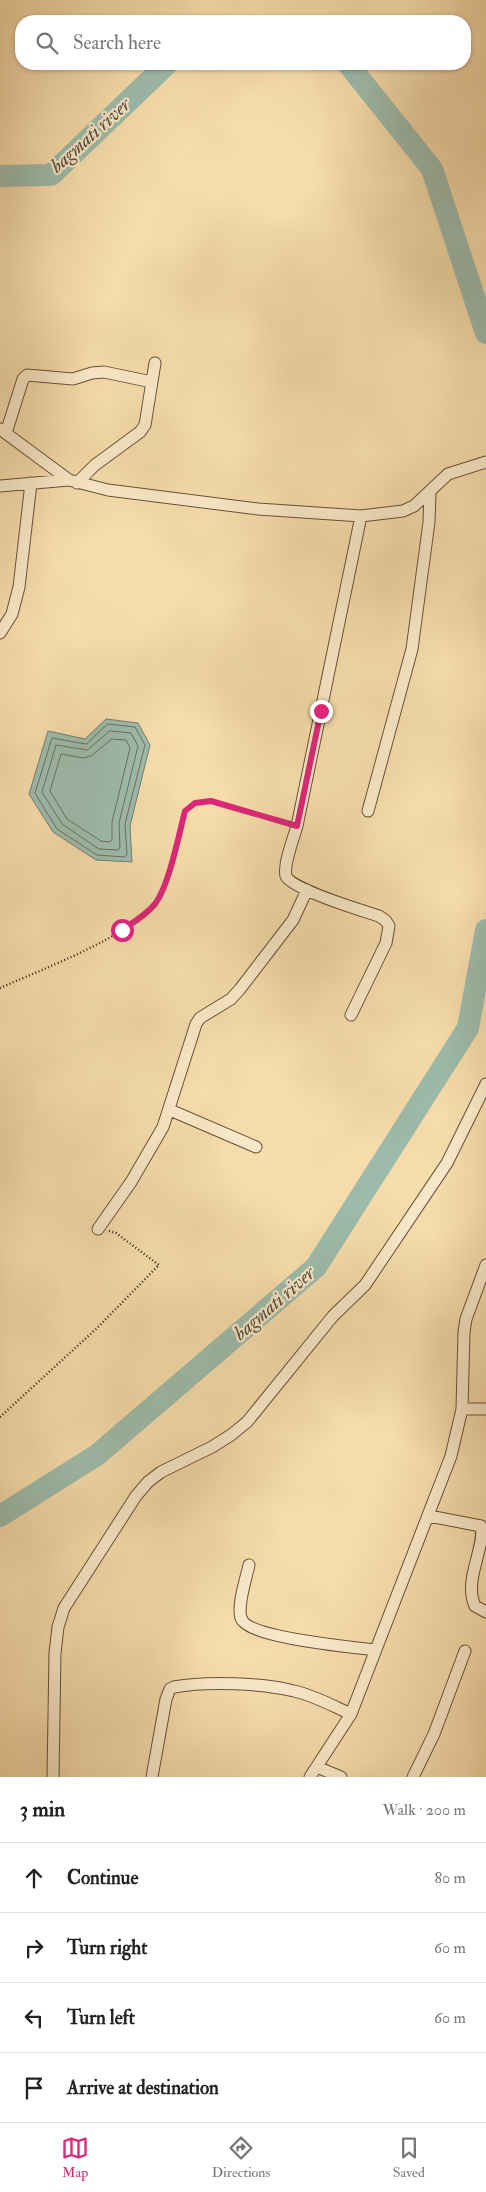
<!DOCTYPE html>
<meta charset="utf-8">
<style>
:root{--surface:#fff;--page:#f6f6f6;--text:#222;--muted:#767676;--line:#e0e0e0;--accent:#db2777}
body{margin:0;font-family:"IM FELL Double Pica",serif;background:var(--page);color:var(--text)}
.stop{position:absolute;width:15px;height:15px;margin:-11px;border:4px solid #db2777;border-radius:50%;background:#fff}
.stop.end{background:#db2777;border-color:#fff;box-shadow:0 1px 5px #0008}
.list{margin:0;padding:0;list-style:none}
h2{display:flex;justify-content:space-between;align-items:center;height:65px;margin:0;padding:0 20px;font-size:21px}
h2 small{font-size:16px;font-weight:400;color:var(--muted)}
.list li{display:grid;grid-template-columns:32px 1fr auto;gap:15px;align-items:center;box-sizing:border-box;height:70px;padding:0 20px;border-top:1px solid var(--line)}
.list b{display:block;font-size:19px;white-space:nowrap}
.list em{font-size:16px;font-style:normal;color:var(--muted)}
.icon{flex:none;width:28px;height:28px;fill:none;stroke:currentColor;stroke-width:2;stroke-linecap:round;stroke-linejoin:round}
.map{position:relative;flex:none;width:486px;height:1777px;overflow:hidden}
.search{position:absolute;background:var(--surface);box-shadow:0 1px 4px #0004;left:15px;right:15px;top:15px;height:55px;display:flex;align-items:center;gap:12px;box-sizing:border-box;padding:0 18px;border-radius:20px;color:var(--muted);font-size:19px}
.sheet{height:345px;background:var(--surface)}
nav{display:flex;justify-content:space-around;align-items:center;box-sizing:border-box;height:70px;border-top:1px solid var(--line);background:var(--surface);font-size:14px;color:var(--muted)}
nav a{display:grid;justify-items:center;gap:2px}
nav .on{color:var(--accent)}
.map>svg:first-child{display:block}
.water{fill:#9dbbab;stroke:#747d6f}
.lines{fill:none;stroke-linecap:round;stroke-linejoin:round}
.shore{stroke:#6a6e60;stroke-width:1}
.river{stroke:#9dbbab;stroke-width:22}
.minor-casing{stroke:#66503a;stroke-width:13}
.path{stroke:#362114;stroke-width:2.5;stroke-dasharray:1 2.5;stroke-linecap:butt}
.minor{stroke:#f9e8c8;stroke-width:11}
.route{stroke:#db2777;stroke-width:6}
.labels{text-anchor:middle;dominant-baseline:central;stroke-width:4.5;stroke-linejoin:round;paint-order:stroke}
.water-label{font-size:20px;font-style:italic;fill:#554f41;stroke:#f9e8c8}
</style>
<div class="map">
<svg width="486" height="1777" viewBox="0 0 486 1777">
<rect width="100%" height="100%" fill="#f6dcab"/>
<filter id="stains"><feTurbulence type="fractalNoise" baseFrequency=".004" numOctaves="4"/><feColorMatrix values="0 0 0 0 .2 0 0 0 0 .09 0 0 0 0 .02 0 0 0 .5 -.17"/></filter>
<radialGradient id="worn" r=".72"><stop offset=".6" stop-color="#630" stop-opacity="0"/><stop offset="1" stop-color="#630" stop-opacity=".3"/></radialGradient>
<!-- water -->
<path class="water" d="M106,719l32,4 12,22 -20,81 2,36 -36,-2 -43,-28 -24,-38 19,-63 37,8z"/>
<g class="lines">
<!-- shore -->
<path class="shore" d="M108,724l27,3 10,18 -20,79 2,30 -2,3 -28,-2 -40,-26 -22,-36 17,-55 34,6z
M110,731l21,2 7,13 -19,77 1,24 -2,3 -19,-1 -37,-25 -20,-32 14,-47 31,5z
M112,739l14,1 4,8 -18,74v18l-2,2 -9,-1 -34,-22 -17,-28 11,-37 22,4 8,-2z"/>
<!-- river -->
<path class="river" d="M348,64l84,105 54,164
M0,176l51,-1 116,-111
M0,1516l97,-61 219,-188 152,-239 18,-98"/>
<!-- minor casing -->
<g class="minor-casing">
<path id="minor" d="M0,429l69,51 39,10 150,19 103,7 42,-5 11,-5 34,-32 38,-12
M6,433l17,-54 4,-4 46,4 19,-6 12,-1 48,10
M77,483l18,-18 45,-33 5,-7 10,-62
M0,486l69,-6
M0,633l12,-19 7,-27 12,-104
M368,811l44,-162 17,-127 1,-30
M351,1015l35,-72 3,-17 -3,-5 -7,-5c-16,-5 -88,-27 -93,-40 -3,-11 8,-39 11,-50l64,-310
M170,1110l86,37
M98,1229l33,-47 32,-55 33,-103 4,-6 31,-19 9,-10 53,-69 14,-30
M462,1409h24
M429,1516l52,10c5,21 -18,54 -6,80l11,6
M249,1565c-3,14 -12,40 -8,53 6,20 112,29 134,32
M317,1767l24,10
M53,1777l2,-124 3,-26 6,-19 72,-112 12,-14 13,-10 51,-25 19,-12 16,-13 86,-106 32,-31 82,-122 39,-79
M152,1777l14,-78 4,-10 4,-2c33,-6 88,-4 120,4 19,4 39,15 57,23
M310,1777l41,-63 100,-258 11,-47 2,-77 2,-13 20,-54
M413,1777l21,-43 31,-83"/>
</g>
<!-- path -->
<path class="path" d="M0,988c38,-17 135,-54 157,-86 13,-19 21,-67 28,-91l10,-8 16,-2 76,22
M0,1417l96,-88 63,-64 -43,-32 -7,-2"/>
<!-- minor -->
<use href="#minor" class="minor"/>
</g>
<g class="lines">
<!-- route -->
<path class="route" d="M122,930c12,-8 24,-15 33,-26 14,-18 24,-70 30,-93l10,-8 16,-2 86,25 24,-115"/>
</g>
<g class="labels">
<!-- water labels -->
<g class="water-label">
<text transform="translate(90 135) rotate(-42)">bagmati river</text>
<text transform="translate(274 1303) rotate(-41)">bagmati river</text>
</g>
</g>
<rect width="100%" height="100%" filter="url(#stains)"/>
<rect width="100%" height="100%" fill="url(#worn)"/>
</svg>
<div class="stop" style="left:122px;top:930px"></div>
<div class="stop end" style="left:321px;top:711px"></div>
<div class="search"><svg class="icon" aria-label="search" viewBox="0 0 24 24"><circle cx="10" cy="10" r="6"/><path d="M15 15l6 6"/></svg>Search here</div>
</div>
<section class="sheet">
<h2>3 min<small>Walk · 200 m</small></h2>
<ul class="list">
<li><svg class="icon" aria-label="ahead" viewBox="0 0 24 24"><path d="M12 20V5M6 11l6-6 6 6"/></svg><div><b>Continue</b></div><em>80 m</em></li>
<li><svg class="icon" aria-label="right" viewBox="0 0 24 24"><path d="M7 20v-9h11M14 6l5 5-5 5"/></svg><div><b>Turn right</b></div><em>60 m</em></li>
<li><svg class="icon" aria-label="left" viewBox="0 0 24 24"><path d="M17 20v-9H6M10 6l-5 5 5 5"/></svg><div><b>Turn left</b></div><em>60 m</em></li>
<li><svg class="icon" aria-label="arrive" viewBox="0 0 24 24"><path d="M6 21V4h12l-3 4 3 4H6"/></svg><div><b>Arrive at destination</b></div></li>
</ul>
</section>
<nav>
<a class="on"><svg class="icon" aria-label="map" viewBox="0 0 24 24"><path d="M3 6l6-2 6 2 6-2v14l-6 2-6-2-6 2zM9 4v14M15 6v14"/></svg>Map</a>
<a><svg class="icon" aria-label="directions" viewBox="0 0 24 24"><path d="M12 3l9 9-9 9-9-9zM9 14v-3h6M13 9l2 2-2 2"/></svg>Directions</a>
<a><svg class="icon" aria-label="saved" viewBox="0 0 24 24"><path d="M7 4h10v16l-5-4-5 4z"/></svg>Saved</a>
</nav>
